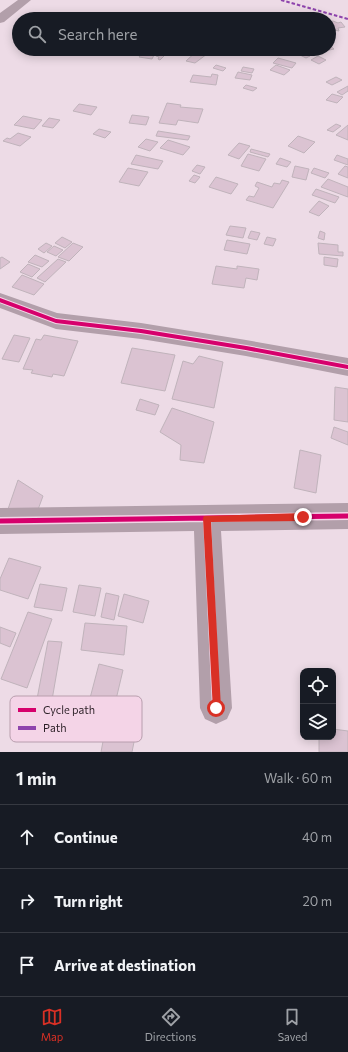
<!DOCTYPE html>
<meta charset="utf-8">
<style>
:root{--surface:#171b24;--page:#242831;--text:#f1f3f6;--muted:#9ea1a6;--line:#363941;--accent:#d93025}
body{margin:0;font-family:Commissioner,sans-serif;background:var(--page);color:var(--text)}
.controls{position:absolute;right:12px;bottom:12px;display:grid;overflow:hidden;border-radius:8px;box-shadow:0 2px 10px #0003}
.controls button{width:36px;height:36px;display:grid;place-items:center;padding:0;border:0;border-bottom:1px solid var(--line);background:var(--surface);color:var(--text);font:20px sans-serif}
.stop{position:absolute;width:12px;height:12px;margin:-9px;border:3px solid #d93025;border-radius:50%;background:#fff}
.stop.end{background:#d93025;border-color:#fff;box-shadow:0 1px 4px #0008}
.list{margin:0;padding:0;list-style:none}
h2{display:flex;justify-content:space-between;align-items:center;height:52px;margin:0;padding:0 16px;font-size:17px}
h2 small{font-size:13px;font-weight:400;color:var(--muted)}
.list li{display:grid;grid-template-columns:26px 1fr auto;gap:12px;align-items:center;box-sizing:border-box;height:64px;padding:0 16px;border-top:1px solid var(--line)}
.list b{display:block;font-size:15px;white-space:nowrap}
.list em{font-size:13px;font-style:normal;color:var(--muted)}
.icon{flex:none;width:22px;height:22px;fill:none;stroke:currentColor;stroke-width:2;stroke-linecap:round;stroke-linejoin:round}
.map{position:relative;flex:none;width:348px;height:752px;overflow:hidden}
.search{position:absolute;background:var(--surface);box-shadow:0 2px 10px #0003;left:12px;right:12px;top:12px;height:44px;display:flex;align-items:center;gap:10px;box-sizing:border-box;padding:0 14px;border-radius:22px;color:var(--muted);font-size:15px}
.sheet{height:244px;background:var(--surface)}
nav{display:flex;justify-content:space-around;align-items:center;box-sizing:border-box;height:56px;border-top:1px solid var(--line);background:var(--surface);font-size:11px;color:var(--muted)}
nav a{display:grid;justify-items:center;gap:2px}
nav .on{color:var(--accent)}
.map>svg:first-child{display:block}
.building{fill:#dbc3d2;stroke:#c0b3bb}
.lines{fill:none;stroke-linecap:round;stroke-linejoin:round}
.minor{fill:#b29faa;fill-rule:evenodd}
.quiet{stroke:#8e44ad;stroke-width:2;stroke-dasharray:3.5 2;stroke-linecap:butt}
.cycleway-far1-casing{stroke:#f4d4e7;stroke-width:6}
.cycleway-casing{stroke:#f4d4e7;stroke-width:8}
.cycleway-far1{stroke:#d6006c;stroke-width:4}
.cycleway{stroke:#d6006c;stroke-width:5}
.route{fill:#d93025}
.key{fill:#f4d4e7;stroke:#b89ead;stroke-width:1}
.key-label{font-size:11px;fill:#2b1f26}
</style>
<div class="map">
<svg width="348" height="752" viewBox="0 0 348 752">
<rect width="100%" height="100%" fill="#eddbe6"/>
<!-- building -->
<path class="building" d="M333,21l5,2 3,-1 4,5 -7,1 1,3 -9,-2 -1,-7z
M329,45l5,4 -14,3 -4,-3h13z
M199,49l12,2 -16,12 -9,-2z
M219,49h17l-9,5 -9,-3z
M261,49h5l7,2 -5,4 -10,-4z
M300,49h9l-3,2 2,2 -2,1 4,2 -4,2 -6,-3 3,-2 -5,-3z
M150,50l6,1 -4,8 -13,-2 5,-6 4,1z
M160,51l7,2 -7,7 -2,-1 1,-2 -3,-1z
M318,56l8,4 -7,4 -8,-4z
M278,58l18,5 -4,5 -19,-5z
M216,65l10,3 -3,3 -10,-3z
M276,65l14,5 -6,5 -14,-5z
M243,67l11,2 -2,4 -11,-2z
M238,72l14,3 -2,5 -15,-2z
M212,74l6,1 -2,10 -26,-3 3,-7 18,2z
M336,77l6,3 -10,5 -6,-3z
M246,85l11,3 -4,3 -10,-3z
M348,86v5l-6,4 -5,-3z
M332,94l11,3 -6,6 -11,-3z
M167,103l14,2 -1,2 23,2 -5,14 -20,-3 -2,5 -17,-2z
M79,104l18,3 -6,8 -18,-4z
M132,115l17,2 -3,8 -17,-2z
M23,116l19,4 -8,9 -20,-4z
M49,118l11,2 -7,8 -11,-2z
M336,124l5,2 -8,6 -6,-2z
M348,125v15l-12,-5z
M99,129l12,3 -6,6 -12,-4z
M158,131l32,5 -2,4 -32,-4z
M18,133l13,4 -11,9 -17,-5 4,-3 3,1z
M298,136l17,6 -11,11 -16,-7z
M146,139l12,3 -8,9 -12,-4z
M168,140l22,7 -7,8 -23,-7z
M239,143l11,3 -11,13 -11,-4z
M251,149l19,5 -2,3 -18,-5z
M248,154l18,5 -7,12 -18,-5z
M136,155l27,6 -5,8 -27,-5z
M337,155l11,4v6l-14,-5z
M280,158l11,4 -4,5 -11,-3z
M197,165l8,2 -5,7 -8,-3z
M295,166l14,3 -3,11 -14,-3z
M345,166l3,1v11l-10,-4z
M128,168l20,4 -9,14 -20,-4z
M314,168l15,5 -4,5 -14,-5z
M194,175l6,2 -5,6 -6,-2z
M216,177l22,7 -7,10 -22,-7z
M328,179l20,8v10l-27,-10z
M282,180l7,2 -16,26 -27,-8 3,-4 5,1 5,-9 -4,-2 2,-4 15,5 2,-4 6,1z
M316,189l23,8 -4,6 -23,-8z
M319,201l10,5 -10,10 -10,-4z
M230,226l16,2 -3,10 -17,-3z
M251,231l9,2 -3,7 -9,-2z
M320,231l5,2 -1,7 -6,-2z
M62,237l10,5 -7,6 -10,-5z
M267,237l9,2 -3,7 -9,-2z
M227,240l23,4 -3,10 -23,-4z
M46,243l6,3 -8,7 -6,-4z
M73,243l10,4 -14,14 -11,-4z
M318,243l20,2v7h5v4l-24,-2z
M54,246l9,4 -7,6 -9,-4z
M35,255l14,6 -7,6 -14,-5z
M2,257l8,5 -10,7v-11z
M324,257l14,2 -1,8 -13,-2z
M58,259l8,3 -21,20 -8,-4z
M28,264l12,5 -8,8 -12,-5z
M216,266l21,3v-3l22,3 -2,11 -11,-2 -2,10 -32,-4z
M22,275l22,9 -10,11 -22,-8z
M14,335l16,3 -11,24 -17,-3z
M44,335l34,6 -14,35 -11,-2 -1,3 -21,-4 2,-3 -10,-1 13,-30 5,1z
M132,348l43,7 -10,36 -44,-8z
M199,356l24,6 -9,46 -42,-9 11,-38 10,3z
M335,387l13,2v33l-14,-2z
M140,399l19,6 -4,10 -19,-5z
M172,408l42,14 -10,41 -24,-3 1,-15 -21,-13z
M334,427l14,5v13l-17,-7z
M300,450l21,5 -5,38 -22,-5z
M18,480l25,16 -7,19h-30z
M9,558l32,9 -13,32 -28,-9v-11z
M40,584l27,4 -5,23 -28,-4z
M79,585l22,3 -6,28 -22,-4z
M106,593l13,3 -5,24 -13,-3z
M124,594l25,7 -6,22 -25,-7z
M28,612l24,7 -25,69 -26,-9z
M85,623l42,3 -3,29 -43,-5z
M0,627l16,6 -6,14 -10,-4z
M48,641l14,1 -10,58 -15,-1z
M99,664l24,6 -9,38 -25,-6z
M108,715l30,7 -6,30h-31z
M333,729l15,2v21h-29v-15h14z"/>
<g class="lines">
<!-- minor -->
<path class="minor" d="M18,0h13l-27,22 -4,1v-10z
M0,293l57,20 84,10 105,17 102,18v18l-102,-20 -105,-17 -85,-10 -56,-21z
M348,503v26l-127,2 11,177 -5,11 -11,5 -11,-5 -5,-11 -6,-177 -194,3v-26z"/>
<!-- quiet -->
<path class="quiet" d="M281,0l67,19"/>
<!-- cycleway-far1 casing -->
<g class="cycleway-far1-casing">
<path id="cycleway-far1" d="M0,300l56,21 85,10 105,17 102,19"/>
</g>
<!-- cycleway casing -->
<g class="cycleway-casing">
<path id="cycleway" d="M207,518l141,-2
M0,521l207,-3 9,190"/>
</g>
<!-- cycleway-far1 -->
<use href="#cycleway-far1" class="cycleway-far1"/>
<!-- cycleway -->
<use href="#cycleway" class="cycleway"/>
</g>
<!-- route -->
<path class="route" d="M303,513l4,4 -4,4 -92,1 10,186 -2,3 -3,2 -3,-2 -10,-193 1,-2z"/>
<!-- legend -->
<rect x="10" y="696" width="132" height="46" rx="6" class="key"/>
<rect x="18" y="708" width="18" height="4" fill="#d6006c"/>
<rect x="18" y="726" width="18" height="4" fill="#8e44ad"/>
<g class="key-label">
<text x="43" y="714">Cycle path</text>
<text x="43" y="732">Path</text>
</g>
</svg>
<div class="controls">
<button><svg class="icon" aria-label="locate" viewBox="0 0 24 24"><circle cx="12" cy="12" r="6"/><path d="M12 2v4M12 18v4M2 12h4M18 12h4"/></svg></button>
<button><svg class="icon" aria-label="layers" viewBox="0 0 24 24"><path d="M12 4l9 5-9 5-9-5zM3 14l9 5 9-5"/></svg></button>
</div>
<div class="stop" style="left:216px;top:708px"></div>
<div class="stop end" style="left:303px;top:517px"></div>
<div class="search"><svg class="icon" aria-label="search" viewBox="0 0 24 24"><circle cx="10" cy="10" r="6"/><path d="M15 15l6 6"/></svg>Search here</div>
</div>
<section class="sheet">
<h2>1 min<small>Walk · 60 m</small></h2>
<ul class="list">
<li><svg class="icon" aria-label="ahead" viewBox="0 0 24 24"><path d="M12 20V5M6 11l6-6 6 6"/></svg><div><b>Continue</b></div><em>40 m</em></li>
<li><svg class="icon" aria-label="right" viewBox="0 0 24 24"><path d="M7 20v-9h11M14 6l5 5-5 5"/></svg><div><b>Turn right</b></div><em>20 m</em></li>
<li><svg class="icon" aria-label="arrive" viewBox="0 0 24 24"><path d="M6 21V4h12l-3 4 3 4H6"/></svg><div><b>Arrive at destination</b></div></li>
</ul>
</section>
<nav>
<a class="on"><svg class="icon" aria-label="map" viewBox="0 0 24 24"><path d="M3 6l6-2 6 2 6-2v14l-6 2-6-2-6 2zM9 4v14M15 6v14"/></svg>Map</a>
<a><svg class="icon" aria-label="directions" viewBox="0 0 24 24"><path d="M12 3l9 9-9 9-9-9zM9 14v-3h6M13 9l2 2-2 2"/></svg>Directions</a>
<a><svg class="icon" aria-label="saved" viewBox="0 0 24 24"><path d="M7 4h10v16l-5-4-5 4z"/></svg>Saved</a>
</nav>
